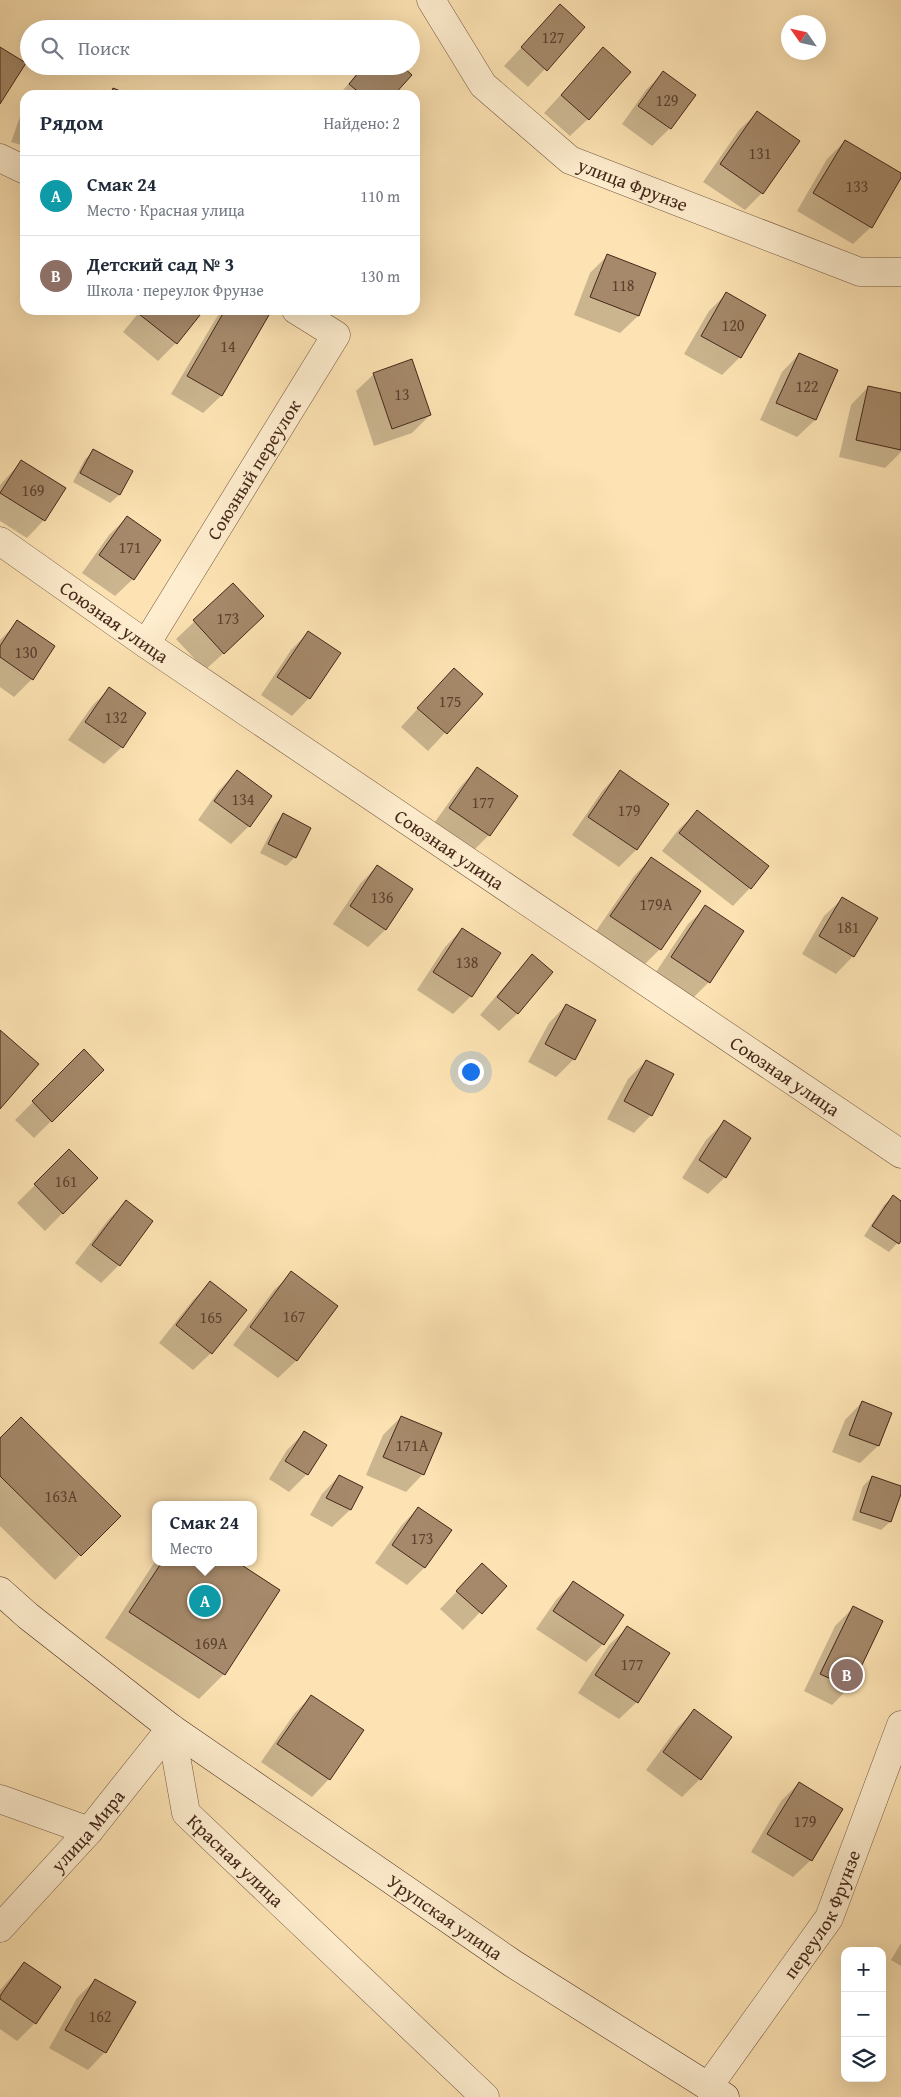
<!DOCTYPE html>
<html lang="ru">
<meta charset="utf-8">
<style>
:root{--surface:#fff;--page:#f2f2f3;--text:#1f2937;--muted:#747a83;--line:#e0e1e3;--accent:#0f766e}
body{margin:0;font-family:"Gentium Book Plus",serif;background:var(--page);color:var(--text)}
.controls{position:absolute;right:15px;bottom:15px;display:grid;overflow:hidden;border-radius:10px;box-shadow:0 5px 20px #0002}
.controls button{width:45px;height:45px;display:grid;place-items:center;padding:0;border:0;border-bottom:1px solid var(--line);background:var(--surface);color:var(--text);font:25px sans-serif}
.compass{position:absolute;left:781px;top:15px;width:45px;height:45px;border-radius:50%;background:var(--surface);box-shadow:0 5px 20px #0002;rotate:304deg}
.you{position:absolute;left:470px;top:1071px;width:18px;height:18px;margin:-12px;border:4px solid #fff;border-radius:50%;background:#1a73e8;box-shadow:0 0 0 8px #1a73e833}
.badge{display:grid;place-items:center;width:32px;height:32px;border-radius:50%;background:var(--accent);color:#fff;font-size:16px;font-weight:700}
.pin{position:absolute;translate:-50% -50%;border:2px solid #fff;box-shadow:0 1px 5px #0006}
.popup{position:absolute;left:152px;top:1501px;width:105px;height:65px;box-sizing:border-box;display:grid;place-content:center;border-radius:10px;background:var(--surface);filter:drop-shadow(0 1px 4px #0005);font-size:16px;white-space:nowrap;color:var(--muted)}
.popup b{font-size:19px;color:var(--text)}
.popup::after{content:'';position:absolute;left:50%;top:100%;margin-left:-10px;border:10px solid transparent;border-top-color:var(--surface)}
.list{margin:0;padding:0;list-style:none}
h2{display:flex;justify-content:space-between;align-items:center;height:65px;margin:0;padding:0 20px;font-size:21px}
h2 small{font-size:16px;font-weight:400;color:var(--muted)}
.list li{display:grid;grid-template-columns:32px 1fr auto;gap:15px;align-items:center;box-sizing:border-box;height:80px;padding:0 20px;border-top:1px solid var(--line)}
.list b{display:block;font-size:19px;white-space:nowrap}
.list p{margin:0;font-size:16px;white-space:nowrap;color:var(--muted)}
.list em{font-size:16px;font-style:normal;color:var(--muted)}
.icon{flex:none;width:28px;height:28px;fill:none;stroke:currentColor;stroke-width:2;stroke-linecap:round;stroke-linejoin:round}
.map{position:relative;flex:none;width:901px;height:2097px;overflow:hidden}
.search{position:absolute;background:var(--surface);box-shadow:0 5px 20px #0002;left:20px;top:20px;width:400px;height:55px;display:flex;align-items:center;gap:12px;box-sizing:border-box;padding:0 18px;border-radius:28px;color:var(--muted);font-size:19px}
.panel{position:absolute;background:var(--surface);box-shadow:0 5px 20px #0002;left:20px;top:90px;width:400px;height:225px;border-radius:15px}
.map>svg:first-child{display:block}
.shadow{fill:#0003}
.building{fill:#a5896a;stroke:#45271a}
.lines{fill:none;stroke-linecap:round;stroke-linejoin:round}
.street-casing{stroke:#735640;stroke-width:29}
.secondary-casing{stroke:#45271a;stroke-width:29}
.street{stroke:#feedce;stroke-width:28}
.secondary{stroke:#feedce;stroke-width:28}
.labels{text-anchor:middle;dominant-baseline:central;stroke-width:4.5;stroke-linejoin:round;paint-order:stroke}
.number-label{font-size:16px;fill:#5d402e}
.street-label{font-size:19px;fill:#45271a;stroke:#feedce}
</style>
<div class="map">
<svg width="901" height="2097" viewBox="0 0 901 2097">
<rect width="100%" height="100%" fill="#fde3b3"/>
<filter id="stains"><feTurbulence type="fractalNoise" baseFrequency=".004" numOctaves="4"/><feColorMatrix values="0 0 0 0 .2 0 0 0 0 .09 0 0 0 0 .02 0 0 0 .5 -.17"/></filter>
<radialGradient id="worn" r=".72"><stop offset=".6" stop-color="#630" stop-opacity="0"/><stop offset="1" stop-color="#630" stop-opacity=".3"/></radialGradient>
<!-- shadow -->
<path class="shadow" d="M560,6l24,21 -56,60 -24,-21z
M603,49l-15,70 -18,17 -26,-23z
M363,66h37l-7,29h-54z
M663,73l31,22 -24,33 -18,18 -30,-22 24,-34z
M25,103v43l-14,-4z
M757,113l5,80 -17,17 -42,-28 36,-52z
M845,141l56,33 -30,53 -18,17 -56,-33 30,-52z
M608,255l46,18 -16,43 -18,17 -46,-18 16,-42z
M726,294l38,21 -24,42 -18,18 -38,-21 25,-43z
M141,310h61l-26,33 -18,18 -35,-29z
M221,310h37l9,5 -46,81 -18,17 -32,-19z
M799,354l37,17 -21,49 -18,17 -37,-17 22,-48z
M374,374l56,41 -18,18 -38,13 -18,-55z
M868,387l33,8v57l-16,16 -46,-11 12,-52z
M94,451l38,21 -13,23 -9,8 -37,-21 12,-23z
M21,462l23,58 -17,18 -27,-17v-36z
M127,517l6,62 -18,17 -33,-23 27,-38z
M233,585l12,49 -40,36 -29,-31z
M18,622l36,25 -22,32 -18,18 -14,-10v-47z
M308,633l1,65 -17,18 -31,-21 30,-45z
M454,669l27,25 -53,57 -27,-24z
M109,689l13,58 -18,17 -36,-24 24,-34z
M477,769l12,66 -18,18 -39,-27 28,-39z
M237,772l12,54 -18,18 -33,-24 21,-30z
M620,772l47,32 -31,46 -17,17 -47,-32 31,-45z
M697,812l53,76 -17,18 -71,-55 17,-22z
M283,815l12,42 -9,9 -26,-13 15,-29z
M651,858l48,33 -39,58 -18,18 -48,-33 40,-58z
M377,866l35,23 -27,41 -17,17 -35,-23 27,-40z
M842,899l11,57 -17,18 -34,-20 22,-38z
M706,907l37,24 -34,51 -18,18 -37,-25 34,-51z
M462,929l37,25 -28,42 -18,18 -36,-24 28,-43z
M532,956l19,16 -34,42 -18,17 -19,-16 35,-41z
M566,1005l29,16 -21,38 -18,18 -28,-15 21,-39z
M84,1051l19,19 -69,68 -19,-18z
M646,1061l5,54 -17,18 -27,-14 21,-40z
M724,1122l1,55 -17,17 -26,-16 24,-38z
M69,1151l28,27 -52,53 -28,-28z
M893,1197l8,5v37l-12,13 -25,-16 20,-31z
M126,1202l26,19 -33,44 -18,18 -26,-20 34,-44z
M292,1273l44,33 -40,55 -18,17 -45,-33 41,-55z
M210,1283l1,70 -18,17 -34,-27 34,-43z
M862,1402l28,11 -12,33 -18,17 -28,-11 13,-32z
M401,1417l22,57 -17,18 -40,-17 17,-40z
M304,1433l21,13 -18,28 -18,18 -20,-13 18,-29z
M0,1440l119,76 -64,64 -55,-54z
M339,1476l22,11 -11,23 -18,17 -22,-12 12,-21z
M872,1477l29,10 -11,35 -9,8 -29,-10 11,-34z
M418,1508l7,59 -18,18 -32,-22 26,-37z
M156,1560v2h79l-11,112 -25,25 -94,-61z
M482,1565l23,21 -42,44 -23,-21z
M573,1583l30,61 -17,18 -50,-33 20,-29z
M853,1608l-3,79 -18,18 -28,-14 31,-65z
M627,1628l10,74 -18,17 -41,-26 31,-48z
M311,1696l18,83 -17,18 -51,-35 33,-48z
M694,1711l36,27 -30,41 -18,18 -36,-27 31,-42z
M799,1783l12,77 -18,17 -42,-25 30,-51z
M901,1943v23l-10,-6z
M24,1963l11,60 -18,18 -17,-12v-39z
M95,1980l10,72 -17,18 -39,-22 28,-50z"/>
<!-- building -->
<path class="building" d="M560,4l25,23 -38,44 -26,-24z
M0,47l26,16 -26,41z
M603,47l28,25 -42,48 -28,-25z
M364,66h38l10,9 -18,20h-32l-13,-11z
M663,71l33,24 -25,34 -33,-23z
M113,88l17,7h-20z
M757,111l43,30 -37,53 -43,-30z
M845,140l56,33v5l-29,50 -59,-35z
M607,254l49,19 -17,43 -49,-19z
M726,292l40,23 -25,43 -40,-22z
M143,310h61l-27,34 -38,-30z
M225,310h35l9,5 -47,81 -35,-20z
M799,353l39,17 -22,50 -40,-17z
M412,359l19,56 -39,14 -19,-56z
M868,386l33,7v57l-45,-10z
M93,449l40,22 -13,24 -40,-22z
M21,460l45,28 -21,33 -45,-28z
M127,516l34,24 -27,40 -35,-25z
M233,583l31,33 -40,38 -31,-34z
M17,620l38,26 -22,34 -33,-23v-11z
M308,631l33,22 -31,46 -33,-22z
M454,668l29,26 -36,40 -30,-26z
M109,687l37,26 -23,35 -38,-26z
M477,767l41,29 -28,40 -41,-28z
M237,770l35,26 -22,31 -36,-26z
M620,770l49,34 -32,46 -49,-33z
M697,810l72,56 -18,23 -72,-56z
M283,813l28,15 -15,30 -28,-14z
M651,857l50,34 -40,59 -51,-34z
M377,865l36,24 -27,41 -36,-24z
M842,897l36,21 -24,39 -35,-21z
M705,905l39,26 -34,52 -39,-26z
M462,928l39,25 -29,44 -39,-25z
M532,954l21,18 -35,42 -21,-17z
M566,1004l30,16 -21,40 -30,-16z
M0,1030l39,34 -39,45z
M84,1049l20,21 -52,52 -20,-21z
M646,1060l28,14 -22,42 -28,-15z
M724,1120l27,18 -25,40 -27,-18z
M69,1149l29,29 -35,36 -29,-30z
M893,1195l8,6v40l-2,3 -27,-18z
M126,1200l27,21 -33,45 -28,-21z
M291,1271l47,35 -41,55 -47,-34z
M210,1281l37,29 -35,44 -36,-29z
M862,1401l30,12 -13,33 -30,-11z
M401,1416l41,17 -18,42 -41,-18z
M21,1417l100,99 -40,40 -81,-80v-38z
M304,1431l23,14 -19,30 -23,-14z
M339,1475l24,12 -12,23 -25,-12z
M872,1476l29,10v8l-10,28 -31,-10z
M418,1507l34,23 -27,38 -33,-23z
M162,1562h75l43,28 -55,85 -96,-63z
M482,1563l25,23 -25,28 -26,-23z
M573,1581l51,34 -20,30 -51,-34z
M853,1606l30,15 -32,67 -31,-14z
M627,1626l43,27 -32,50 -43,-28z
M311,1695l53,35 -34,50 -53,-36z
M694,1709l38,28 -31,43 -38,-28z
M799,1782l44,27 -31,52 -45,-27z
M24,1962l37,25 -25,37 -36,-25v-3z
M95,1979l41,23 -30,51 -41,-23z"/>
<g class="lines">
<!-- street casing -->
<g class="street-casing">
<g id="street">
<path id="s1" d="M431,0l52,85 87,75 290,112h41"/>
<path d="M0,158l25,12"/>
<path id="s2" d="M0,541l146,103 755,510"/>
<path id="s3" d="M146,644l190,-309 -40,-25"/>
<path id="s4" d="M171,1728l15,85 299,284"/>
<path d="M0,1799l89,32"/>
<path id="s5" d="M0,1928l89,-97 82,-103"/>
<path id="s6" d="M708,2087l121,-169 72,-193"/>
</g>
</g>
<!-- secondary casing -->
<g class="secondary-casing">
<g id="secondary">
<path id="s7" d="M0,1591l28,25 143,112 341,235 213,134"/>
</g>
</g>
<!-- street -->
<use href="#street" class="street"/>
<!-- secondary -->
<use href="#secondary" class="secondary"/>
</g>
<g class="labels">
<!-- number labels -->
<g class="number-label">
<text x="553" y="37">127</text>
<text x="667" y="100">129</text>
<text x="760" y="153">131</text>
<text x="857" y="186">133</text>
<text x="623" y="285">118</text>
<text x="733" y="325">120</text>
<text x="228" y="346">14</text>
<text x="807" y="386">122</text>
<text x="402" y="394">13</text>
<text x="33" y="490">169</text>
<text x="130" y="547">171</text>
<text x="228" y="618">173</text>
<text x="26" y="652">130</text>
<text x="450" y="701">175</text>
<text x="116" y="717">132</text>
<text x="243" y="799">134</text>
<text x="483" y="802">177</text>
<text x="629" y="810">179</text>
<text x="382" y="897">136</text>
<text x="656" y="904">179А</text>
<text x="848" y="927">181</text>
<text x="467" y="962">138</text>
<text x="66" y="1181">161</text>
<text x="294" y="1316">167</text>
<text x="211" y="1317">165</text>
<text x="412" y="1445">171А</text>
<text x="61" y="1496">163А</text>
<text x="422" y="1538">173</text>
<text x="211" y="1643">169А</text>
<text x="632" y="1664">177</text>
<text x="805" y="1821">179</text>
<text x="100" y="2016">162</text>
</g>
<!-- street labels -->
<g class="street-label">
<text stroke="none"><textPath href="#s1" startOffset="282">улица Фрунзе</textPath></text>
<text stroke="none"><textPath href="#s3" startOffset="205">Союзный переулок</textPath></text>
<text stroke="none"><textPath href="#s2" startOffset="140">Союзная улица</textPath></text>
<text stroke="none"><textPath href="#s2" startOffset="545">Союзная улица</textPath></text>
<text stroke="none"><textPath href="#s2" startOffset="950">Союзная улица</textPath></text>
<text stroke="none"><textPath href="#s5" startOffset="131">улица Мира</textPath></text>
<text stroke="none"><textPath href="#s4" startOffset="155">Красная улица</textPath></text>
<text stroke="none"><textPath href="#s6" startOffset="208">переулок Фрунзе</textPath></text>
<text stroke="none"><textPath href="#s7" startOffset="552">Урупская улица</textPath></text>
</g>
</g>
<rect width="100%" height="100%" filter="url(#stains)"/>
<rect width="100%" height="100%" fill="url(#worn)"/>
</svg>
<div class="controls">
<button>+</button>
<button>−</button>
<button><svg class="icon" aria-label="layers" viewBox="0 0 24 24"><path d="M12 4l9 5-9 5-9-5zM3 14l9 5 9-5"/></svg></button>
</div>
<svg class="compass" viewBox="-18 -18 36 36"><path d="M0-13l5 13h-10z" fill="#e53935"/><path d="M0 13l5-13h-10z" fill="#747a83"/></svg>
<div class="you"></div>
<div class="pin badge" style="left:205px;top:1601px;background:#0f9aa8">A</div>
<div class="popup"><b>Смак 24</b>Место</div>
<div class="pin badge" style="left:847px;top:1675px;background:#8d6e63">B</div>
<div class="search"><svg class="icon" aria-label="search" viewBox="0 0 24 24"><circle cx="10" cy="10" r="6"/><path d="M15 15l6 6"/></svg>Поиск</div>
<section class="panel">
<h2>Рядом<small>Найдено: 2</small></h2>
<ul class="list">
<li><span class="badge" style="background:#0f9aa8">A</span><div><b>Смак 24</b><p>Место · Красная улица</p></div><em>110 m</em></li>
<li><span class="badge" style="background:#8d6e63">B</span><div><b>Детский сад № 3</b><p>Школа · переулок Фрунзе</p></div><em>130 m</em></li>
</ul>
</section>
</div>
